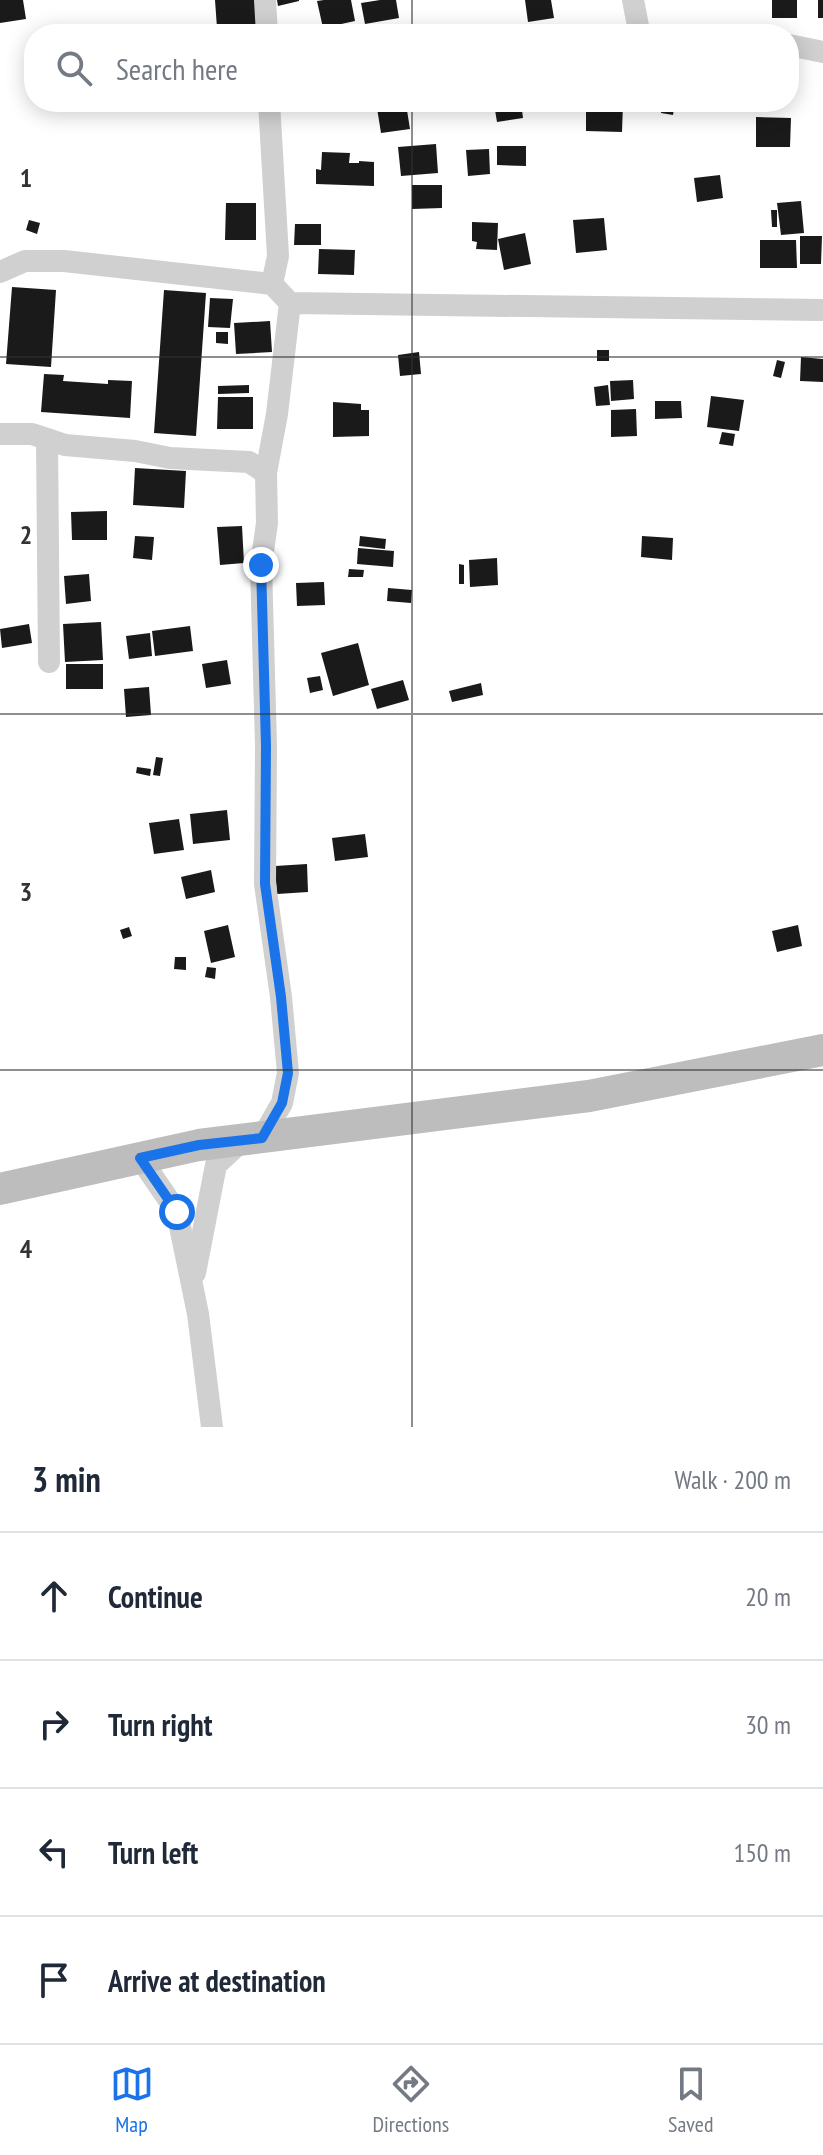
<!DOCTYPE html>
<meta charset="utf-8">
<style>
:root{--surface:#fff;--page:#f6f6f7;--text:#1f2937;--muted:#747a83;--line:#e0e1e3;--accent:#1a73e8}
body{margin:0;font-family:"PT Sans Narrow",sans-serif;background:var(--page);color:var(--text)}
.stop{position:absolute;width:24px;height:24px;margin:-18px;border:6px solid #1a73e8;border-radius:50%;background:#fff}
.stop.end{background:#1a73e8;border-color:#fff;box-shadow:0 2px 8px #0008}
.list{margin:0;padding:0;list-style:none}
h2{display:flex;justify-content:space-between;align-items:center;height:104px;margin:0;padding:0 32px;font-size:34px}
h2 small{font-size:26px;font-weight:400;color:var(--muted)}
.list li{display:grid;grid-template-columns:52px 1fr auto;gap:24px;align-items:center;box-sizing:border-box;height:128px;padding:0 32px;border-top:2px solid var(--line)}
.list b{display:block;font-size:30px;white-space:nowrap}
.list em{font-size:26px;font-style:normal;color:var(--muted)}
.icon{flex:none;width:44px;height:44px;fill:none;stroke:currentColor;stroke-width:2;stroke-linecap:round;stroke-linejoin:round}
.map{position:relative;flex:none;width:823px;height:1427px;overflow:hidden}
.search{position:absolute;background:var(--surface);box-shadow:0 4px 20px #0003;left:24px;right:24px;top:24px;height:88px;display:flex;align-items:center;gap:20px;box-sizing:border-box;padding:0 28px;border-radius:32px;color:var(--muted);font-size:30px}
.sheet{height:616px;background:var(--surface)}
nav{display:flex;justify-content:space-around;align-items:center;box-sizing:border-box;height:112px;border-top:2px solid var(--line);background:var(--surface);font-size:22px;color:var(--muted)}
nav a{display:grid;justify-items:center;gap:4px}
nav .on{color:var(--accent)}
.map>svg:first-child{display:block}
.building{fill:#1a1a1a}
.lines{fill:none;stroke-linecap:round;stroke-linejoin:round}
.street{stroke:#d0d0d0;stroke-width:22}
.secondary{stroke:#bdbdbd;stroke-width:32}
.route{stroke:#1a73e8;stroke-width:10}
.grid{fill:none;stroke:#333;stroke-width:2;stroke-opacity:0.55}
.grid-label{font-size:26px;text-anchor:middle;font-weight:bold;fill:#333;stroke:#fff;stroke-width:8;stroke-linejoin:round;paint-order:stroke}
</style>
<div class="map">
<svg width="823" height="1427" viewBox="0 0 823 1427">
<rect width="100%" height="100%" fill="#fff"/>
<!-- building -->
<path class="building" d="M0,0h23l3,19 -26,4z
M215,0h40l2,25 -40,3z
M277,0h22v1l-21,5z
M324,0h27l4,21 -32,7 -6,-27z
M380,0h16l3,18 -34,6 -4,-21z
M525,0h26l3,18 -26,4z
M772,0h25v18h-25z
M818,0h5v18h-5z
M177,27v7h-38v-5z
M515,30v4h-21l-1,-2z
M143,102h32v2l-31,2z
M304,102h42v9l-43,-2z
M506,102h15l2,16 -26,4 -3,-18z
M663,102h12l-2,13 -12,-2z
M741,102h25v6l-25,-1z
M586,103h37l-1,29 -36,-1z
M406,104l4,25 -29,4 -4,-25z
M756,117l35,1 -1,29h-34z
M436,144l2,29 -37,3 -3,-29z
M497,146h29v20l-29,-1z
M489,149l1,25 -22,2 -2,-26z
M322,152l28,1 -1,10h10v-2l15,1v24l-58,-2v-15l5,1z
M720,175l3,23 -26,4 -3,-24z
M412,185h30v23l-30,1z
M801,201l3,32 -23,2 -4,-32z
M226,203h30v37h-31z
M771,210h6v17h-5z
M604,218l3,32 -31,3 -3,-33z
M29,220l11,3 -3,11 -11,-4z
M472,222l26,1 -1,27 -21,-1 1,-7 -5,-1z
M295,224h26v21h-27z
M525,233l6,31 -27,6 -6,-31z
M800,236h22l-1,28h-21z
M760,240h36l1,28h-37z
M319,249l36,1 -1,25 -36,-1z
M12,287l44,3 -5,77 -45,-3z
M164,290l42,3 -10,143 -42,-3z
M210,298l23,1 -3,29 -22,-1z
M270,321l2,31 -36,2 -2,-31z
M216,332h12v12l-12,-1z
M597,350h12v11h-12z
M419,352l2,22 -21,2 -2,-21z
M801,357l22,2v23l-23,-1z
M777,360l8,2 -4,16 -8,-2z
M44,374l20,1 -1,6 45,3v-4l24,1 -2,37 -89,-6z
M633,380l1,19 -23,2 -1,-20z
M249,385v8l-31,1v-8z
M608,385l2,20 -14,1 -2,-19z
M711,396l33,4 -5,31 -32,-4z
M218,397h35v32h-36z
M655,401h26l1,17 -27,1z
M333,402l28,2v6h8v26l-36,1z
M636,409l1,27 -26,1v-27z
M722,432l13,2 -2,12 -14,-2z
M135,468l51,3 -2,37 -51,-3z
M107,511v29h-35l-1,-28z
M242,526l2,37 -24,2 -3,-38z
M135,536l19,1 -2,23 -19,-2z
M360,536l26,3 -1,10 -26,-3z
M642,536l31,2 -1,22 -31,-3z
M358,548l36,3 -1,16 -36,-3z
M497,558l1,27 -28,2 -1,-27z
M459,564l5,1v19h-5z
M349,569l15,1 -1,7h-15z
M89,574l2,27 -25,3 -2,-28z
M324,582l1,23 -28,1 -1,-23z
M388,588l24,2 -1,13 -24,-2z
M101,622l2,38 -38,2 -2,-38z
M29,624l3,19 -30,5 -2,-19z
M190,626l3,25 -38,5 -3,-25z
M150,633l2,23 -23,3 -3,-23z
M358,643l11,42 -36,11 -12,-43z
M227,660l4,24 -25,4 -4,-24z
M66,664h37v25h-37z
M320,676l3,14 -13,3 -3,-15z
M403,680l6,20 -32,9 -6,-20z
M481,683l2,12 -31,7 -3,-11z
M149,687l2,28 -25,2 -2,-28z
M156,757l7,1 -3,18 -7,-1z
M137,767l14,2 -1,7 -14,-3z
M227,810l3,30 -37,4 -3,-30z
M179,819l5,31 -30,4 -5,-31z
M365,834l3,23 -33,4 -3,-23z
M307,864l1,28 -31,2 -2,-28z
M211,870l4,22 -29,7 -5,-22z
M228,925l7,32 -24,6 -7,-32z
M798,925l4,21 -25,6 -5,-21z
M129,927l3,9 -9,3 -3,-9z
M175,957h11v13l-12,-1z
M207,967l9,1 -1,11 -10,-2z"/>
<g class="lines">
<!-- street -->
<path class="street" d="M265,0l2,34
M633,0l6,31 3,3
M789,45l34,7
M269,102l9,154 -6,28
M0,272l25,-11h39l208,23 18,19 533,7
M0,434h32l33,11 70,6 35,7 79,4 17,11
M47,439l2,223
M262,1138l20,-35 6,-30 -7,-76 -16,-113 1,-138 -5,-181 6,-42 -1,-50 11,-59 13,-111
M140,1158l37,54 21,102 14,113
M195,1273l21,-108 27,-25"/>
<!-- secondary -->
<path class="secondary" d="M0,1189l199,-44 390,-49 234,-46"/>
</g>
<g class="lines">
<!-- route -->
<path class="route" d="M177,1212l-37,-54 59,-13 63,-7 20,-35 6,-30 -7,-76 -16,-113 1,-138 -5,-181"/>
</g>
<!-- grid -->
<path class="grid" d="M412,0v34M412,102v1325M0,357h823M0,714h823M0,1070h823"/>
<g class="grid-label">
<text x="26" y="187">1</text>
<text x="26" y="544">2</text>
<text x="26" y="901">3</text>
<text x="26" y="1258">4</text>
</g>
</svg>
<div class="stop" style="left:177px;top:1212px"></div>
<div class="stop end" style="left:261px;top:565px"></div>
<div class="search"><svg class="icon" aria-label="search" viewBox="0 0 24 24"><circle cx="10" cy="10" r="6"/><path d="M15 15l6 6"/></svg>Search here</div>
</div>
<section class="sheet">
<h2>3 min<small>Walk · 200 m</small></h2>
<ul class="list">
<li><svg class="icon" aria-label="ahead" viewBox="0 0 24 24"><path d="M12 20V5M6 11l6-6 6 6"/></svg><div><b>Continue</b></div><em>20 m</em></li>
<li><svg class="icon" aria-label="right" viewBox="0 0 24 24"><path d="M7 20v-9h11M14 6l5 5-5 5"/></svg><div><b>Turn right</b></div><em>30 m</em></li>
<li><svg class="icon" aria-label="left" viewBox="0 0 24 24"><path d="M17 20v-9H6M10 6l-5 5 5 5"/></svg><div><b>Turn left</b></div><em>150 m</em></li>
<li><svg class="icon" aria-label="arrive" viewBox="0 0 24 24"><path d="M6 21V4h12l-3 4 3 4H6"/></svg><div><b>Arrive at destination</b></div></li>
</ul>
</section>
<nav>
<a class="on"><svg class="icon" aria-label="map" viewBox="0 0 24 24"><path d="M3 6l6-2 6 2 6-2v14l-6 2-6-2-6 2zM9 4v14M15 6v14"/></svg>Map</a>
<a><svg class="icon" aria-label="directions" viewBox="0 0 24 24"><path d="M12 3l9 9-9 9-9-9zM9 14v-3h6M13 9l2 2-2 2"/></svg>Directions</a>
<a><svg class="icon" aria-label="saved" viewBox="0 0 24 24"><path d="M7 4h10v16l-5-4-5 4z"/></svg>Saved</a>
</nav>
